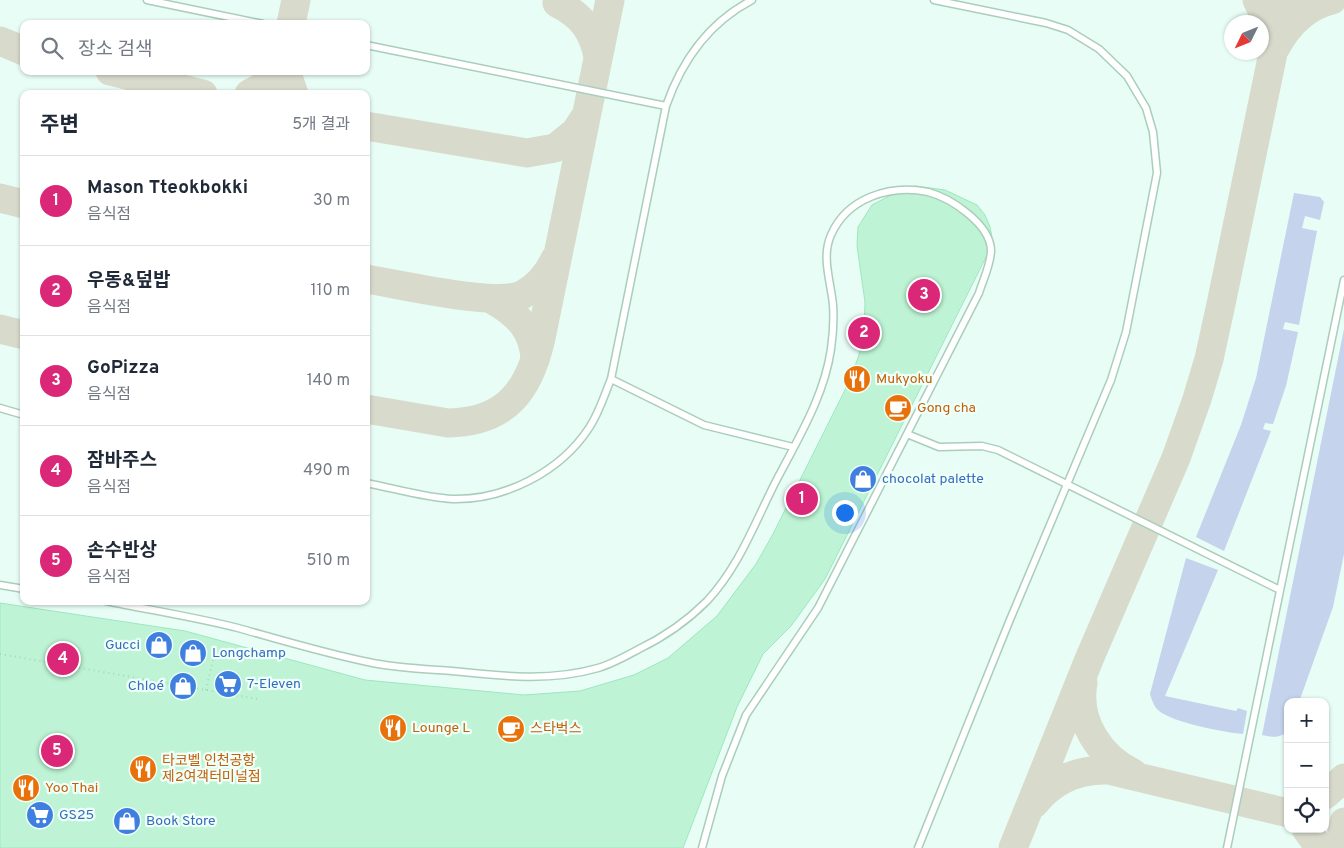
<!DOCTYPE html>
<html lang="ko">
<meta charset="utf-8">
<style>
:root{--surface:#fff;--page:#f2f2f3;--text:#1f2937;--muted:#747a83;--line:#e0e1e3;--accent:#db2777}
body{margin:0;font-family:Overpass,"Noto Sans KR",sans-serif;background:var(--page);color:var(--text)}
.controls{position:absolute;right:15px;bottom:15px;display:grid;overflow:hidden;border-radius:10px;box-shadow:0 1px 4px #0004}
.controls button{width:45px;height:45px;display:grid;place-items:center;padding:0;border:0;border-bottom:1px solid var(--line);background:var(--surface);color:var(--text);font:25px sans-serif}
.compass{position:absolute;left:1224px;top:15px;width:45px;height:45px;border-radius:50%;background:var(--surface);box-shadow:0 1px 4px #0004;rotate:227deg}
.you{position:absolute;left:844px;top:512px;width:18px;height:18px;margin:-12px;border:4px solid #fff;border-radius:50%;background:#1a73e8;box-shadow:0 0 0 8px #1a73e833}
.badge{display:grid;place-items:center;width:32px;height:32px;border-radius:50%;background:var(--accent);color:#fff;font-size:16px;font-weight:700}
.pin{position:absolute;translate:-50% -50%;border:2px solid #fff;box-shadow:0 1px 5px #0006}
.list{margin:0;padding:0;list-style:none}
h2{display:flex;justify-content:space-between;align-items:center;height:65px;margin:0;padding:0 20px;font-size:21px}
h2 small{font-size:16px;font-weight:400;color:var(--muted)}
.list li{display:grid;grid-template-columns:32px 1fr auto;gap:15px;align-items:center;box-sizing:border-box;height:90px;padding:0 20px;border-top:1px solid var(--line)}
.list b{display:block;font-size:19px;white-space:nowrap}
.list p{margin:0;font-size:16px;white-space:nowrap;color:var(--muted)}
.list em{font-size:16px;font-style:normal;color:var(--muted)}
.icon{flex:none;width:28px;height:28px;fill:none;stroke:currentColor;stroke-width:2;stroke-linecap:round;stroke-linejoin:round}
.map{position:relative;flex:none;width:1344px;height:848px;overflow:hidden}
.search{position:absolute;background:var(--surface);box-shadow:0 1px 4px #0004;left:20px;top:20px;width:350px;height:55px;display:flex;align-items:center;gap:12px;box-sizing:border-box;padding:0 18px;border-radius:10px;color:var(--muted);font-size:19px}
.panel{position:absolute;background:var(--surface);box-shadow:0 1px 4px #0004;left:20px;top:90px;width:350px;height:515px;border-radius:10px}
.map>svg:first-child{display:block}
.green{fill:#c5d3ec}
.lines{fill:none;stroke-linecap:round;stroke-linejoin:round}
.taxiway{stroke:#d8dbcc;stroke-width:29}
.building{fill:#bef4d5;stroke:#9de7bc}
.lane-casing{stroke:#aacebb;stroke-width:9}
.path{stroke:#a0d9b8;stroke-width:2;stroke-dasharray:1 4;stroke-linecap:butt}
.lane{stroke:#fff;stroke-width:6}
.labels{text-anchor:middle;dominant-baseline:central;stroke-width:4.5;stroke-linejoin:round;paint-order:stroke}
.food-label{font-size:14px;fill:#c56008;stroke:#effff9;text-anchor:start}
.shop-label{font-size:14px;fill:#366cbe;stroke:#effff9;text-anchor:start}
</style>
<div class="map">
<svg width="1344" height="848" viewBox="0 0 1344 848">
<rect width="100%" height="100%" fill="#e7fdf5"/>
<!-- green -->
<path class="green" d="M1294,193l26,4 4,5 -4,18 -15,-4 -3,12 15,3 -18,94 -14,-3 -2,7 15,3 -12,54 -13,38 -8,-1 -2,6 8,2 -47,120 -28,-14 45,-112 15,-47z
M1344,329v225l-11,53 -34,95h-11v29c-9,8 -16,6 -26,4z
M1186,558l32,12 -53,126 71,15 2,-3 9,3 -4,23c-20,-2 -68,-11 -84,-23 -5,-4 -7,-11 -9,-17z"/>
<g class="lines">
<!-- taxiway -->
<path class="taxiway" d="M1257,0l10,20 5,24
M557,3c24,12 36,27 41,54
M291,24l5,-24
M0,41l24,10
M1276,47c12,-22 31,-41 56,-47
M110,71l93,23
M286,71l8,23
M249,94l18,-10 11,-13
M366,126l161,27 28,-5 20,-16 10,-15
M0,198l24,6
M366,279c33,5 129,28 156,16 15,-8 26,-21 33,-36
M493,300c25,14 41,31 42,60
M0,329l24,6
M366,409l82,14c58,-1 81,-32 93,-85l69,-338
M1083,683c-7,38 17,74 50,90
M1325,795l19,-17
M1034,804c19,-24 43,-35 74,-34l180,43
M1306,829l14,19
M1013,848l77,-191 86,-199 21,-59 12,-40 12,-55 63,-304
M1339,848l5,-26"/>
</g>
<!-- building -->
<path class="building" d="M915,186l30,4 32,15 8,10 5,12 2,10 -5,18 -162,324 -34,47 -28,28 -26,53 -54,141h-683v-245l185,28 180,49 159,15 56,-4 54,-16 34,-17 49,-42 39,-52 17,-30 77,-154 9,-25 5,-22 1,-31 -8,-56 1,-19 14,-22 25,-13z"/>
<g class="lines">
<!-- lane casing -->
<g class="lane-casing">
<path id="lane" d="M147,0l116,24
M366,45l300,61
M611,379l93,46 89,22
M0,408l24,7
M907,434l32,13 43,-1 16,4 282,140
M366,483c27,5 60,15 87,16 52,1 107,-27 136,-71 10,-15 15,-32 22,-49l55,-273c16,-46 42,-83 86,-106
M0,585l24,4
M106,601c44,9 89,16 132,27 43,12 86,25 130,34 27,6 56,7 84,9 48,5 98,11 146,-3 14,-4 28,-12 41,-19 25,-12 48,-28 68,-48 31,-33 47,-76 67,-116 22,-43 50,-87 57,-136 2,-14 3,-30 2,-44 -2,-23 -12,-48 -2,-70 16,-37 59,-51 97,-43 23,6 62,32 63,58 0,14 -8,30 -12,43l-161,315 -72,107 -24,61 -20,72
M918,848l91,-226 102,-242 15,-48 31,-159 -4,-41 -7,-24 -19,-32 -28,-27 -31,-19 -22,-7 -112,-23
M1227,848l117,-568"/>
</g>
<!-- path -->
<path class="path" d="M0,654l258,45
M206,690l7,-30"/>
<!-- lane -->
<use href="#lane" class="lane"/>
</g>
<!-- icons -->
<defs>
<g id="restaurant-disc" transform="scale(1.4375)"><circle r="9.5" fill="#e8710a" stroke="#effff9"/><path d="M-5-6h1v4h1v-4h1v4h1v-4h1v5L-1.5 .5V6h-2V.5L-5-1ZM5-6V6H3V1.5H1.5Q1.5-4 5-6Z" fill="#fff"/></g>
<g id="cafe-disc" transform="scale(1.4375)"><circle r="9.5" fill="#e8710a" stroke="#effff9"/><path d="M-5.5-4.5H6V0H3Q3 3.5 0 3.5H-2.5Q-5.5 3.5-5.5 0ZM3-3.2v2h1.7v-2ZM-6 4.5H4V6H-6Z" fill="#fff"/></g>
<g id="shop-disc" transform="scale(1.4375)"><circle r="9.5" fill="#3f7fe0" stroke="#effff9"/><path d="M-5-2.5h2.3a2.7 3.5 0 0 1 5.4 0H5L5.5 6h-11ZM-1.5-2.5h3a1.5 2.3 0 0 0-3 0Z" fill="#fff"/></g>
<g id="supermarket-disc" transform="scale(1.4375)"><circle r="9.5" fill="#3f7fe0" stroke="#effff9"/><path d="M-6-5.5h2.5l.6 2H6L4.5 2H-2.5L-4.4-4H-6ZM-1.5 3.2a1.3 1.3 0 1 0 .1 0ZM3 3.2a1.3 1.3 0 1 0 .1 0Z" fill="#fff"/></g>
</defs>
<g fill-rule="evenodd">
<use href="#restaurant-disc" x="857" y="379"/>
<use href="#cafe-disc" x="898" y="408"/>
<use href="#shop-disc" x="863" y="479"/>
<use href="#shop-disc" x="159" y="645"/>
<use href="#shop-disc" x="193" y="653"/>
<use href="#supermarket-disc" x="228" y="684"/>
<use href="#shop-disc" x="183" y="686"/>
<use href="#restaurant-disc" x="393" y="728"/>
<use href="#cafe-disc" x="511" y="729"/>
<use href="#restaurant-disc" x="143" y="769"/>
<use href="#restaurant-disc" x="26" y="788"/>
<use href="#supermarket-disc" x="40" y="815"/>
<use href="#shop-disc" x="127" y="821"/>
</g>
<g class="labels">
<!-- food labels -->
<g class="food-label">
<text x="876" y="379">Mukyoku</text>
<text x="917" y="408">Gong cha</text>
<text x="412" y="728">Lounge L</text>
<text x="530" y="729">스타벅스</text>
<text x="162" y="761">타코벨 인천공항<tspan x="162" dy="16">제2여객터미널점</tspan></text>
<text x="45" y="788">Yoo Thai</text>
</g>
<!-- shop labels -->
<g class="shop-label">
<text x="882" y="479">chocolat palette</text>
<text x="140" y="645" text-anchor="end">Gucci</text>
<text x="212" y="653">Longchamp</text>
<text x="247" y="684">7-Eleven</text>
<text x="164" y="686" text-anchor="end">Chloé</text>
<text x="59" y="815">GS25</text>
<text x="146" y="821">Book Store</text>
</g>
</g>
</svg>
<div class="controls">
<button>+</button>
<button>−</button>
<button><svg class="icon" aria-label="locate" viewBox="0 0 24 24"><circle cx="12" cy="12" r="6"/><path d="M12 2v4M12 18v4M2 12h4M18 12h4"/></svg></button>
</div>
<svg class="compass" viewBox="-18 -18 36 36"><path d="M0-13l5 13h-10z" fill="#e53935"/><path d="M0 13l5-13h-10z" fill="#747a83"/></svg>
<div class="you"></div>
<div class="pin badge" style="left:802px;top:499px">1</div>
<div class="pin badge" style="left:864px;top:333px">2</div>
<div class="pin badge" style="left:924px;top:295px">3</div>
<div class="pin badge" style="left:63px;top:659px">4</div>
<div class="pin badge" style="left:57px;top:751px">5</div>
<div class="search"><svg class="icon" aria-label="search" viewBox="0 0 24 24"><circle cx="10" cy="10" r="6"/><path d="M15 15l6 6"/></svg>장소 검색</div>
<section class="panel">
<h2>주변<small>5개 결과</small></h2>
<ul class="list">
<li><span class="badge">1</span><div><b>Mason Tteokbokki</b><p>음식점</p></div><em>30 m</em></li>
<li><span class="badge">2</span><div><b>우동&amp;덮밥</b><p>음식점</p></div><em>110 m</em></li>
<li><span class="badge">3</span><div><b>GoPizza</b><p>음식점</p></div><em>140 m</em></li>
<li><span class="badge">4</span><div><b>잠바주스</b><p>음식점</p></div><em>490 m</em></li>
<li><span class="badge">5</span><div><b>손수반상</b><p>음식점</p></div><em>510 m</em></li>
</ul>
</section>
</div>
